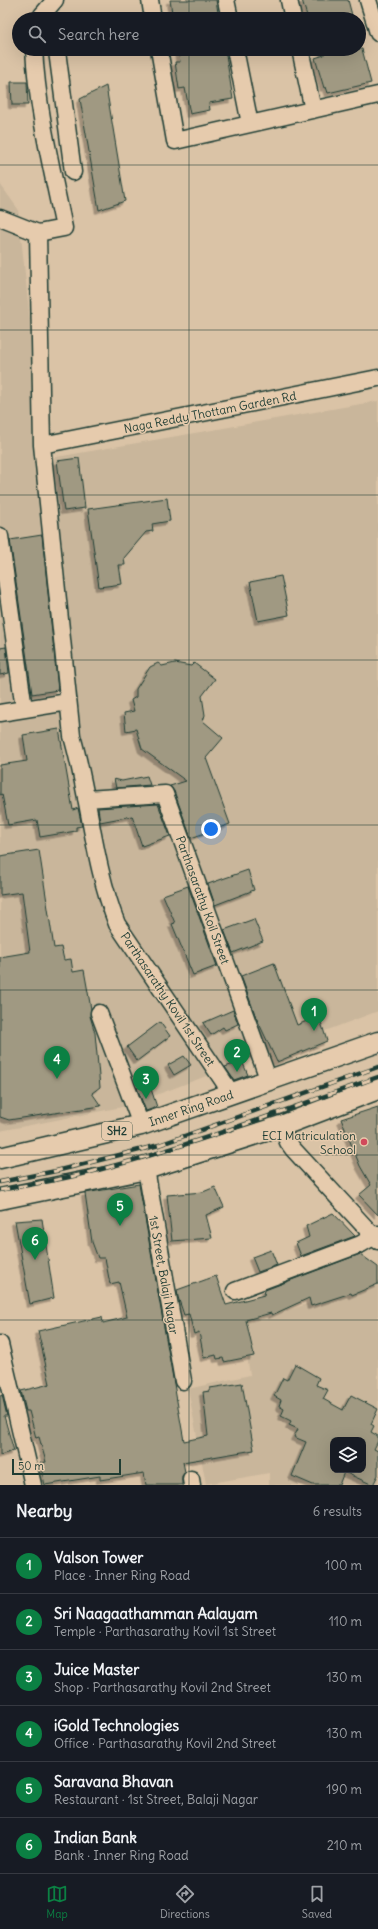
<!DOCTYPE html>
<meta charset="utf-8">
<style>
:root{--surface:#171b24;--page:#242831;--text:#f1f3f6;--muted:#9ea1a6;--line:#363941;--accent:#0b8043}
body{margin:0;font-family:Delius,sans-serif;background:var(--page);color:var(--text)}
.controls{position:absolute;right:12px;bottom:12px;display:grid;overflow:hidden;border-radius:8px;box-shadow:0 4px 16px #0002}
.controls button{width:36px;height:36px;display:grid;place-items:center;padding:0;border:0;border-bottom:1px solid var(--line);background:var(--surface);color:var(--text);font:20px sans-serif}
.scale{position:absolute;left:12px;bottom:10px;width:109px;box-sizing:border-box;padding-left:4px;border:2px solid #1f3d34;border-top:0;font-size:11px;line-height:14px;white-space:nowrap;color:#1f3d34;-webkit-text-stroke:3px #e6cbad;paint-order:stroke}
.you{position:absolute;left:211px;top:829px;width:14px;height:14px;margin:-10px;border:3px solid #fff;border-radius:50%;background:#1a73e8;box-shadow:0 0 0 6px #1a73e833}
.badge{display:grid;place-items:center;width:26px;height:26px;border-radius:50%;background:var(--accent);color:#fff;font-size:13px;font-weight:700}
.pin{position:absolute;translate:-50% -33px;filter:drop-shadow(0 1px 2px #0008)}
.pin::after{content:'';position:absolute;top:21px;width:14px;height:12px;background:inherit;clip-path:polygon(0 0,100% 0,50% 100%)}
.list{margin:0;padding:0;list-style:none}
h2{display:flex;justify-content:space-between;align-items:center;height:52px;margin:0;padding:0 16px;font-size:17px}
h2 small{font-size:13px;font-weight:400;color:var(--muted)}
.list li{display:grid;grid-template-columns:26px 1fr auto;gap:12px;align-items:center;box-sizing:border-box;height:56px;padding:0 16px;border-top:1px solid var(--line)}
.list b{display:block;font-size:15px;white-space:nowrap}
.list p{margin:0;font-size:13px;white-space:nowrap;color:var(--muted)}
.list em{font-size:13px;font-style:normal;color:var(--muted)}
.icon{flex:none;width:22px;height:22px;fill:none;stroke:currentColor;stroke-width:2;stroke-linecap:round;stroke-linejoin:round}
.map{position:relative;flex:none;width:378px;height:1485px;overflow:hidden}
.search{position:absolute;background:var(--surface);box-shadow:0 4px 16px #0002;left:12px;right:12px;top:12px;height:44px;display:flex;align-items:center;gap:10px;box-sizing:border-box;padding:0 14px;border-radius:22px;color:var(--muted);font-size:15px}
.sheet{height:388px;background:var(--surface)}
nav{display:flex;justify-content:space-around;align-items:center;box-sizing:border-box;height:56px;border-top:1px solid var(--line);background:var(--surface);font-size:11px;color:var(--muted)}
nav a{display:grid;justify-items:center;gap:2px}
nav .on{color:var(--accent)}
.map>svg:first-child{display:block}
.built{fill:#c9b69b;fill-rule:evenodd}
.building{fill:#a09982;stroke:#1f3d34;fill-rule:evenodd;filter:url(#shadow)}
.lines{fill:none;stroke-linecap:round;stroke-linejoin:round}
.minor-casing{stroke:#1f3d34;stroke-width:19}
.major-casing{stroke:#1f3d34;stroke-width:23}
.minor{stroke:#e6cbad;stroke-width:16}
.major{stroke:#e6cbad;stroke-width:20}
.rail-casing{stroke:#1f3d34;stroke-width:4.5}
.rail{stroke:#e6cbad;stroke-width:3;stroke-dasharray:9;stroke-linecap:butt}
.grid{fill:none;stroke:#1f3d34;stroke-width:1;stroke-opacity:0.55}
.poi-dot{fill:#d1495b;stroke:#e6cbad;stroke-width:1.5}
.labels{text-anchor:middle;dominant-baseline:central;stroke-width:3;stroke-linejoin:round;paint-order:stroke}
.shield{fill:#e6cbad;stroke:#5b6858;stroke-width:1}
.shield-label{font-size:11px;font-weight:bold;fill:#1f3d34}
.street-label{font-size:12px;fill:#1f3d34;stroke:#e6cbad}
.poi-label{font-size:12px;fill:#1f3d34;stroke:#e6cbad;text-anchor:end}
</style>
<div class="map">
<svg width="378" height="1485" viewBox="0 0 378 1485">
<defs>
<filter id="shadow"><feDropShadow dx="-3.5" dy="3.5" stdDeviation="0" flood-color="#0004"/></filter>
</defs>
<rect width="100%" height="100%" fill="#dac3a6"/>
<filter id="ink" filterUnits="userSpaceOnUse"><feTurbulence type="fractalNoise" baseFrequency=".025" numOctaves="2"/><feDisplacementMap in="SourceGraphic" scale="8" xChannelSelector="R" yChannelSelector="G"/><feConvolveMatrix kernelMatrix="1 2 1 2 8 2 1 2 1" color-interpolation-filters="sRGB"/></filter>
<g filter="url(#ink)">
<!-- built -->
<path class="built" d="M0,184l18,25 27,250 333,-58v610l-251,95 -127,25z
M378,1281v204h-109v-12l-63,11 -18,-95 62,-14 -8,-50zM333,1440h30v30h-30z"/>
<!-- building -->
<path class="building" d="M170,0h46l3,19h-46z
M302,0h46l5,19h-45z
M178,49h47l8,50 -24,4 1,7 -20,4 -5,-26 -6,1 -4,-27h5z
M323,49h39l9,34 -43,10 -2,-6 -2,1 -9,-30 9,-3z
M11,82h16l1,23h-16z
M106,86l19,115 -26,9 -19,-111z
M79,458l6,50 -21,3 -7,-50z
M167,498l3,23 -18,3 1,7 -7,1 -22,26 1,7h-6l3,19 -23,3 -11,-78z
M42,535l16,155 -26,4 -22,-154z
M281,576l8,39 -31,6 -8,-39z
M6,647l3,26 -9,2v-27z
M158,663l4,3 13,-3 16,3 3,-3 21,16 -13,17 3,19 -2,6 20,17 -17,20 24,66 -39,14 -17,-47 -4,-5 16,-5 -44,-32 -6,-20 -10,2 -2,-18 10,-2 -3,-11 5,-3v-8l14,-22z
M59,729l14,81 5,-2 4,18 -6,1v4l-36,6 -3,-17 -29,5 -6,-31 -2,1v-30l27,-4 -4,-26z
M147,776l3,9 -34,3 -2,-9 8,2z
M158,804l12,32 -28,10 -10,-30 -32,6 -2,-14z
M39,850l15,98 7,-1 3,13 7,-1 2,13 11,-2 7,39 -1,7 5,17 5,54 -8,6 9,13 -92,14 -9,-3v-160l30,-5 -8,-60 -22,3v-39z
M248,870l6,20 -39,15 -7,-21z
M188,886l29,80 -24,9 -21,-51 3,-1 -12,-28z
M254,919l9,22 -30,12 -9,-23z
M274,963l23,62 22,-9 8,25 -50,21 -21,-45 -15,-41z
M233,1010l5,14 -13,6 -2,-3 -12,8 -8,-12z
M160,1022l10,14 -33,25 -10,-14z
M184,1056l7,9 -17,10 -6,-10z
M242,1061l6,14 -14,5 -9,-13z
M149,1083l8,24 -11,4 -9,-23z
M378,1107v108l-19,-20 12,-10 -11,-19 -19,-47z
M139,1184l45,257 24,-5 -5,-44 7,-1v-3l32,-5 12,67 -71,12 2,10 -3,4v9h-36l-2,-12 -44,7v-4l-55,9 -5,-22 6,-1 -7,-25 -3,1 -7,-27h-3l-5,-20 29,-7 -12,-53 64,-14 1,6 24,-6 -8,-35 -9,2 -5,-26h-7l-6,-16 -7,-49z
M215,1187l9,20 -18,8 6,23 -40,3 -5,-46 36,-3z
M333,1213l22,23 -54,20 -5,-13 13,-6 -3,-11z
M42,1219l12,79 -24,6 -15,-83z
M271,1250l6,15 -19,7 -6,-15z
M360,1254l18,13v17l-26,11 -1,-2 -40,13 -2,-8 -37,17 -1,-2 -25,7 8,36 -30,6 -1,-4 -6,1 -1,-4 -12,3 -5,-26 -5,2 -5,-20 -5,1 -6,-18 -1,-7 39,-14 10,29 38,-10 1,-5z
M295,1364l24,14 -3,7 12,5 -5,9 20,11 8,-15 27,14 -7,15 3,2 -3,6 7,4v5l-4,8 4,2v24l-5,10 -29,-13 -5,13h-26l-21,-9 14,-34 -12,-5 4,-8 -9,-4 2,-4 -10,-5 3,-7 -5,-3 2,-6 -7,-4 9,-18 4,2zM333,1440h30v30h-30z
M2,1395l5,21h-3l10,35 -14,4v-59z"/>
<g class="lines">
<!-- minor casing -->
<g class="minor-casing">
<path id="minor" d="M150,0l3,19
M226,0l4,19
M289,0l4,19
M368,0l10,33
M40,19l2,-4 13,-15
M34,49c3,60 18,120 30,179l-26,5
M59,49l-2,2 16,121
M159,49l16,92 203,-46
M235,49l15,75
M300,49l13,61
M0,218l38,15 4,212 30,291c18,62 21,128 45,188l115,170
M42,445l336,-67
M0,536l24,173
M0,713l68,-11
M86,799l79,-5 104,287
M99,1013l42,112
M281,1126l7,16 5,7 85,92
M146,1169l37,212
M235,1291l126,-47 17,-10
M0,1344l33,141
M191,1479l1,6"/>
</g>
<!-- major casing -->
<g class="major-casing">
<path id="major" d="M0,1158l141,-33 237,-83
M0,1199l146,-30 135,-43 97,-37"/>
</g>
<!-- minor -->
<use href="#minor" class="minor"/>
<!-- major -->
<use href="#major" class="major"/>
<!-- rail casing -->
<g class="rail-casing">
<path id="rail" d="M0,1182l56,-11 103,-26 219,-78
M0,1190c33,-6 66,-11 98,-20 95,-25 187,-60 280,-93"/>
</g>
<!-- rail -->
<use href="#rail" class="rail"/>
</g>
</g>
<!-- grid -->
<path class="grid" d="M189,0v19M189,49v1436M0,165h378M0,330h378M0,495h378M0,660h378M0,825h378M0,990h378M0,1155h378M0,1320h378"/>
<!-- markers -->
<circle class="poi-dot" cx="364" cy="1142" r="4"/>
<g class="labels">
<!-- shield labels -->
<rect class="shield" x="102" y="1122" width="30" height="18" rx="3"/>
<g class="shield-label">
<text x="117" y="1131">SH2</text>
</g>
<!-- street labels -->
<g class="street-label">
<text transform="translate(210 412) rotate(-11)">Naga Reddy Thottam Garden Rd</text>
<text transform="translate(203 900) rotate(70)">Parthasarathy Koil Street</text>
<text transform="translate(168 999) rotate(56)">Parthasarathy Kovil 1st Street</text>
<text transform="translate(191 1108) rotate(-19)">Inner Ring Road</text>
<text transform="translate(164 1275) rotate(80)">1st Street, Balaji Nagar</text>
</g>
<!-- poi labels -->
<g class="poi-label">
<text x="356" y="1135">ECI Matriculation<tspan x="356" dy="14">School</tspan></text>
</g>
</g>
</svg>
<div class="controls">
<button><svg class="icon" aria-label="layers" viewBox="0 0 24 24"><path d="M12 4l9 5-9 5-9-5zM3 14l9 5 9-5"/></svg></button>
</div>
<div class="scale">50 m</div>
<div class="you"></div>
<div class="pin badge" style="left:314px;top:1031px">1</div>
<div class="pin badge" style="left:237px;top:1072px">2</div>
<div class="pin badge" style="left:146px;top:1099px">3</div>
<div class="pin badge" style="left:57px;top:1079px">4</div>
<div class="pin badge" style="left:120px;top:1226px">5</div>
<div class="pin badge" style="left:35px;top:1260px">6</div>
<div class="search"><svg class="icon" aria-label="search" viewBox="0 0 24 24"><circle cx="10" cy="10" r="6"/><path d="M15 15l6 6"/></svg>Search here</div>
</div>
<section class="sheet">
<h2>Nearby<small>6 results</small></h2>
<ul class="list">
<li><span class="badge">1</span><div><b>Valson Tower</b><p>Place · Inner Ring Road</p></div><em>100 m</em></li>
<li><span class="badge">2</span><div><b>Sri Naagaathamman Aalayam</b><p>Temple · Parthasarathy Kovil 1st Street</p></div><em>110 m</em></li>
<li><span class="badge">3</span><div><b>Juice Master</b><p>Shop · Parthasarathy Kovil 2nd Street</p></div><em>130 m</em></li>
<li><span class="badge">4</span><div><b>iGold Technologies</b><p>Office · Parthasarathy Kovil 2nd Street</p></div><em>130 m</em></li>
<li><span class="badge">5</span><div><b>Saravana Bhavan</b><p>Restaurant · 1st Street, Balaji Nagar</p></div><em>190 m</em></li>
<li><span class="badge">6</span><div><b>Indian Bank</b><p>Bank · Inner Ring Road</p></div><em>210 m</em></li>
</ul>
</section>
<nav>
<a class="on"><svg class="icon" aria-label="map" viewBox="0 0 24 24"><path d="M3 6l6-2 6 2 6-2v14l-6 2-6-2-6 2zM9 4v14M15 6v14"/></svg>Map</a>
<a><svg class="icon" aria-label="directions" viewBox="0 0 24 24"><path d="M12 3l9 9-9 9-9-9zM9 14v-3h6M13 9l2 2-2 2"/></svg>Directions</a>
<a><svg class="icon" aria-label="saved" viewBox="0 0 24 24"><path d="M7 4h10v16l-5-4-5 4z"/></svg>Saved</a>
</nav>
